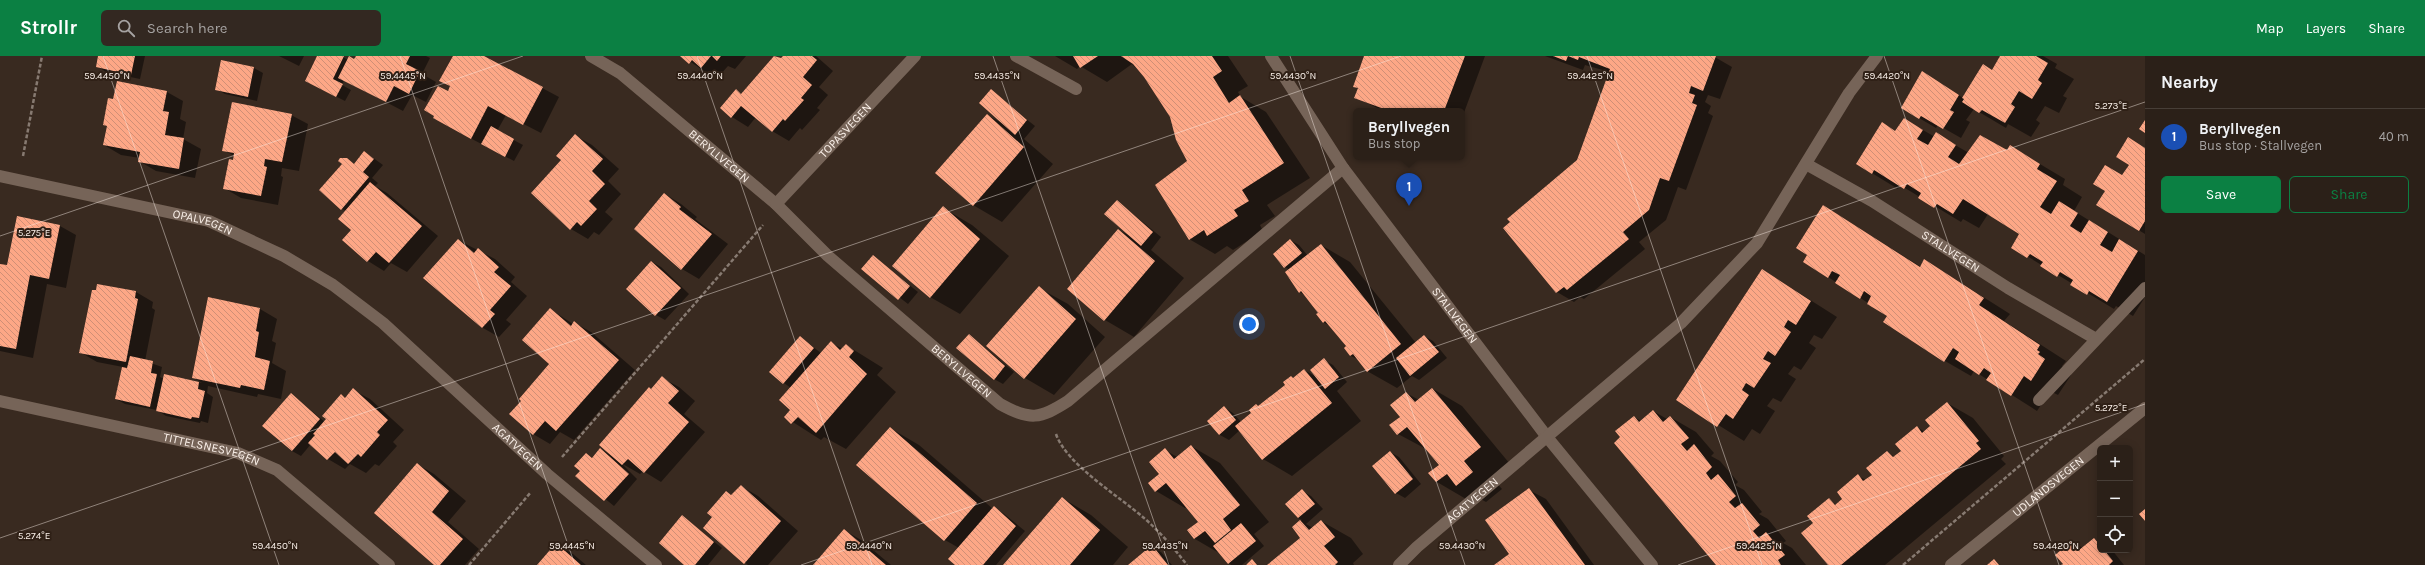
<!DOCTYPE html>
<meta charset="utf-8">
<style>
:root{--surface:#2b2018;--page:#332821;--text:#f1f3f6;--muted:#a6a3a2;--line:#473e37;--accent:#0b8043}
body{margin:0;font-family:Karla,sans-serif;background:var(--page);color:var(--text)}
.controls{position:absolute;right:12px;bottom:12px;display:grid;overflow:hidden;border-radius:6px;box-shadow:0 2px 10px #0003}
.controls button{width:36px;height:36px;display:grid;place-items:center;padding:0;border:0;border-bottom:1px solid var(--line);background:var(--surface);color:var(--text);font:20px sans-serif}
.you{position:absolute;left:1249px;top:268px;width:14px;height:14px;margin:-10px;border:3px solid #fff;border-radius:50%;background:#1a73e8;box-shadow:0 0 0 6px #1a73e833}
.badge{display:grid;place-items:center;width:26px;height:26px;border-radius:50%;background:var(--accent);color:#fff;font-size:13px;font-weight:700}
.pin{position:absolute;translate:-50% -33px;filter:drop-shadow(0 1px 2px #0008)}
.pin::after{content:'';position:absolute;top:21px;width:14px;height:12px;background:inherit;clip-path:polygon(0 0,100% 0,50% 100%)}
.popup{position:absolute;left:1353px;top:52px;width:112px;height:52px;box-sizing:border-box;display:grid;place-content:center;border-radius:6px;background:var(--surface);filter:drop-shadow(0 1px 3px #0005);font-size:13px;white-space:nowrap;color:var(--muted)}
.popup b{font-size:15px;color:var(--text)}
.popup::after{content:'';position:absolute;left:50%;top:100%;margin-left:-8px;border:8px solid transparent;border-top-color:var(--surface)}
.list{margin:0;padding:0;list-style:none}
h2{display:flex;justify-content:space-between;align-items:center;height:52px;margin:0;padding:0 16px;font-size:17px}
h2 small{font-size:13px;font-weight:400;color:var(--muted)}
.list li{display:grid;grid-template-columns:26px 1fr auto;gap:12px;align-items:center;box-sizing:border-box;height:56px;padding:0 16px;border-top:1px solid var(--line)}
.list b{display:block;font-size:15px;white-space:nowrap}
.list p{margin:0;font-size:13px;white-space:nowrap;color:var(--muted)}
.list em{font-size:13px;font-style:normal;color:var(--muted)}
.actions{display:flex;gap:8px;padding:12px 16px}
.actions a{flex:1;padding:9px 0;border:1px solid var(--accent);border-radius:6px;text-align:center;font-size:14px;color:var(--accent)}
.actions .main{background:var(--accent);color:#fff}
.icon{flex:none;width:22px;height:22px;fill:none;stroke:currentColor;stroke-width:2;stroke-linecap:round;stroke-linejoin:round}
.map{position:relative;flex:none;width:2145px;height:509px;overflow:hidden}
header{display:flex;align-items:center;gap:24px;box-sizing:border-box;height:56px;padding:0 20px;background:var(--accent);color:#fff}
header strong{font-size:19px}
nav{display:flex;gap:22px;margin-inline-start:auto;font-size:14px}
.search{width:280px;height:36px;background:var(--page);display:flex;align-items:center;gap:10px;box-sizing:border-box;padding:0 14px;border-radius:6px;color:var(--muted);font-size:15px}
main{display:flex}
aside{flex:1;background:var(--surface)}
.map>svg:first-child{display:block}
.shadow{fill:#0007}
.building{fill:url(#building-back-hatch)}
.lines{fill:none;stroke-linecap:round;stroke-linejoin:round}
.path{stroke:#877a71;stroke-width:2.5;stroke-dasharray:4 2;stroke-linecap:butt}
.minor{stroke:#766458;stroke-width:12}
.ticks{fill:none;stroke:#faf0e9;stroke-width:1;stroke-opacity:0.45}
.labels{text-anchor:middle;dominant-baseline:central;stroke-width:4;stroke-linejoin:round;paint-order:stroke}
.street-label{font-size:12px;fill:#faf0e9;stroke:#2f2016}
.ticks-label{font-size:10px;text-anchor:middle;fill:#faf0e9;stroke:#2f2016;stroke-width:4;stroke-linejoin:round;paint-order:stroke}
</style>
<header>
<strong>Strollr</strong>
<div class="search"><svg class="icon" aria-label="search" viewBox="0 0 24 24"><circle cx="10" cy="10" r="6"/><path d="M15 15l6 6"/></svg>Search here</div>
<nav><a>Map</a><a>Layers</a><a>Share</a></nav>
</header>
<main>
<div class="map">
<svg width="2145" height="509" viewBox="0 0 2145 509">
<defs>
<pattern id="building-back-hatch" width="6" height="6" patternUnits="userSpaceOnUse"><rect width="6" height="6" fill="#fda786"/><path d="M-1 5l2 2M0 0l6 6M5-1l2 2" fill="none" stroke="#d08f76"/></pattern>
</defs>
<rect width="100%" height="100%" fill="#392a20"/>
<!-- shadow -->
<path class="shadow" d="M99,0h46l-5,23 -34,-7 -9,-6z
M279,0h25l-5,10z
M318,0h23l7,4h7l2,-4h69l4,2 -8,16 14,8 -10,20 -14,-7 -9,16 -59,-31 -2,5 9,5 -6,11 -30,-15z
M454,0h28l77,41 -18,36 -35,-18 -9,16 26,14 -9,16 -63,-33 -3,-36 3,-6z
M682,0h64l-11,13 -7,-3 -9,10 -11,-5 -1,2z
M775,0l7,3 3,-3h31l17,15 -14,16 9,8 -11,13 3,2 -18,20 -2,-2 -11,13 -17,-10 -16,-14 -8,10 -16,-10 4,-26 6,3z
M1055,0h173l20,30 -10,6 3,5 25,15 44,66 -43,27 8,11 -15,9 3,6 -30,19 -6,-4 -12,8 -26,-15 -1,-78 -17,-44 -27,-41 -12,-12 -25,18 -27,-16 -3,3z
M1365,0h120l-23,62v-7h-79l-27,-14 3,-8 -5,-3z
M1545,0h168l19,11 -12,32 -12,-4 -3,7 6,4 -3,7 5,3 -27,74 -8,-3 -12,33 -27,22 6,7 -61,50 -4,-2 -6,5 -17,-10 21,-132 32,-88 -25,-7 -2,5z
M2002,0h41l14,8 -2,4 19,11 -11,17 4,2 -8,15 -14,-7 -9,14 4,3 -9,14 -23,-13 -2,4 -32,-19 -8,11 4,2 -9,16 -23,-13 -2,3 -34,-20 37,-26 24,16 30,-27z
M222,5l32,7 9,5 -6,28 -32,-7 -9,-5z
M991,35l44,35 -11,13 29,25 -51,58 -29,-17 14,-90 17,9z
M167,36l16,9 -3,18 6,3 -3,17 18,10 -6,29 -39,-7 -17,-10 1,-3 -19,-3 -17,-10 4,-18 -4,-3 10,-24z
M291,59l17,9 -9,47 -17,-3 -1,8 2,1 -5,28 -37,-7 -17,-10 10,-32 -10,-6z
M1904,63l31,18 1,-3 33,19 38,-2 3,-5 55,33 -2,6 19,12 -8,14 71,44v42l-12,19 -17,-10 -2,3 -102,-62 9,-13 -33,-20 -9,14 -16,-9 -2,3 -61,-37 -2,4 -41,-25 39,-32z
M576,80l16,9 27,24 -11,12 13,13 -16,18 8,7 -14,16 -5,-3 -6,7 -17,-10 -38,-36 29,-33z
M2145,93v85l-47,-29z
M365,96l18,13 -11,13 6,5 -3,3 12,7 51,43 -31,36 -16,-9 -7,8 -16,-10 -16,-31 -6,-19 -4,-2 12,-44z
M665,138l16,10 16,13 -2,2 33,25 -29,35 -17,-10 -47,-40z
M1117,145l44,36 -10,13 33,28 -50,59 -29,-17 13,-90 13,6z
M1824,150l97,61 4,-7 85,54 -6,7 62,40 -4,5 9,9 -13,20 -8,-4 -13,20 -63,-40 -3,5 -26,-15 -60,-39 3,-6 -60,-39 -19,-22z
M943,152l29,17 37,31 -49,58 -30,-17z
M60,170l16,9 -10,53 -19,-4 -14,74 -33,-7v-86l8,2z
M458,184l37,19 20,18 -4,5 16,14 -21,24 5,4 -12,13 -16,-9 -58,-50z
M1290,184l9,5 9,11 13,-11 29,17 66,81 8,-7 9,5 14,17 -28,22 -7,-4 -15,12 -30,-17 -8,-11 -8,-4 -6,-8 2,-1 -17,-21 -7,-4 -4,-9 -13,-17 -6,-4 -10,-22 -5,-3z
M873,200l45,36 -10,12 -45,-35z
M652,206l9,5 28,27 -24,26 -9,-5 -29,-26z
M1763,214l74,47 -15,22 -8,-4 -5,8 7,5 -15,22 -7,-4 -6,8 8,5 -15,23 -8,-4 -6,8 8,5 -15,23 -8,-5 -8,12 -66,-41z
M98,229l38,7 17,10 -1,6 3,2 -10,51 17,6 -2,10 4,2 1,-4 37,8 -9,-6 67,-68 17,10 -5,22 4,2 -4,20 14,8 -5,28 -23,-5 -1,3 -49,-11 -1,7 6,4 -5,26 -7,-2 -1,2 -34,-7 -9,-6 -32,-6 -9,-5 7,-32 -26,-5 -17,-10z
M1039,232l29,16 37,33 -51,58 -29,-17z
M550,253l23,15 2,-1 16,9 44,38 -61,70 -14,-8 -10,12 -17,-10 -10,-33 27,-37z
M969,279l45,37 -11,12 -9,-5z
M800,281l21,16 10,-10 12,6 3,-4 37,23 -6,7 19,17 -50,57 -22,-12 -3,3 -36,-23 6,-7v-22l-7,-5z
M1324,304l9,5 14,17 -10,9 24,30 -69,55 -29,-17 -23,-29 -11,10 -9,-5 -12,-14 17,-13 8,5 8,9 63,-52 13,7z
M662,322l17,9 16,14 -11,13 21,18 -44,50 -18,-11 -3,3 -19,-11 16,16 -23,27 -37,-30 4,-5 6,-17 6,4 8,-9 11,7 40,-66z
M1433,333l29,17 48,58 -17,15 9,10 -16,13 -14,-8 -6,5 -29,-17 -7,-9 10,-8 -12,-15 -30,-16 8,-41 13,7z
M353,334l17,9 34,31 -11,12 4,4 -18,20 -4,-2 -9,9 -16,-9 -5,5 -17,-10 -17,-15 -10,12 -9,-5 -1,-57 34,28 17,-26 4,2z
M1947,347l26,15 31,38 -3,3 5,5 -121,101h-56l-15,-42 15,-23 8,5 7,-6 14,-23 8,4 7,-5 14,-23 8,5 7,-6 15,-24 8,5 6,-5z
M1653,355l14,8 3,-2 26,15 18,21 -3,3 9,5 18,21 -3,3 9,5 18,22 -3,2 9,5 18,22 -3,2 9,5 14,17h-89l-95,-127 12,-21 7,4z
M890,372l29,17 74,64 1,-1 9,5 22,18 -29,34h-40l3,-17 -14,-8z
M1191,390l29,17 49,59 -15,12 10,12 -22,19h-11l-12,-12 -24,-14 -6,-8 10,-9 -12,-15 -2,1 -29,-17 -7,-8 11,-9 5,-24 12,7z
M1390,396l9,5 22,27 -16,14 -9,-5z
M417,408l17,10 32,27 -18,21 31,27 -14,16h-29z
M741,430l17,10 40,35 -30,34h-20l-44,-37 9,-11 13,-25 6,3z
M1529,434l17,9 48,66h-99l15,-11z
M1302,435l9,5 12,13 -17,15 7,4 8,-7 30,17 12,16 -10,9 1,2h-85l32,-27 -8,-11 9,-7 -4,-2z
M1062,442l29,17 37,32 -15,18h-108z
M682,460l40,32 -14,17h-22z
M844,474l17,10 30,25h-77z
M2094,483l6,3v8h12l12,15h-61l9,-23 11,6z
M556,488l17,10 13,11h-48z
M1152,491l9,5 11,13h-42z"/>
<!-- building -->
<path class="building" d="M98,0h37l-4,19 -35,-8z
M317,0h27l-11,23 10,5 -7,13 -31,-16z
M349,0l5,3 2,-3h54l-4,8 14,7 -11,23 -15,-8 -8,16 -48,-24z
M453,0h31l59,31 -20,38 -35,-19 -17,33 -38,-21 1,-2 -10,-6 14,-24 10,5 2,-5 -11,-5z
M680,0h31l-10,12 -9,-8 -3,4z
M712,0h9l-4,5z
M774,0l7,2 2,-2h29l5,4 -14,17 9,8 -11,13 3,2 -19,21 -2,-2 -11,13 -31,-26 -10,12 -11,-10 16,-19 5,5z
M1073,0h25l-18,12z
M1121,0h91l10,15 -9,6 16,26 11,-8 44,68 -42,27 7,11 -15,9 4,6 -31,20 -3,-6 -15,10 -34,-55 32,-24 -11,-21 -6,-23 -26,-40 -11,-13z
M1364,0h101l-21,55h-61l1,-2 -30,-11 4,-10 -5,-1z
M1553,0h163l-13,35 -12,-5 -2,7 6,2 -3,8 5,2 -28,76 -9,-3 -11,32 -26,22 6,7 -62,51 -3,-3 -8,6 -53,-65 7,-6 -3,-3 70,-59 33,-91 -31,-12 -1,3 -10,-4 -2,5z
M2000,0h36l12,7 -10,17 4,3 -10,16 -13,-8 -8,13 4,3 -10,16 -23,-13 -3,3 -17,-11 2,-3 -2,-1 21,-34 9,6z
M221,4l33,7 -6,30 -33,-7z
M1922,15l37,24 -9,15 4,2 -11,17 -22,-13 -2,3 -18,-11z
M117,25l50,10 -4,20 6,1 -4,23 19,3 -5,31 -41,-7 2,-10 -37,-7 4,-19 -4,-1 5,-27 5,1z
M991,33l36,31 -12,15 -36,-32z
M232,46l60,12 -10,48 -17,-3 -1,7 3,1 -6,29 -38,-7 6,-30 4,1 1,-7 -12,-2z
M987,58l37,33 -51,59 -38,-33z
M1904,62l19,12 -6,9 11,6 8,-13 20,13 -8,12 11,7 21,-29 27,15 3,-5 30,19 -3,5 20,12 -17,26 11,7 8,-13 19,12 -8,13 11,7 8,-13 19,12 -8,13 12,7 7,-13 19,12 -31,51 -18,-11 -2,4 -17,-10 3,-5 -13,-8 -3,5 -17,-11 3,-4 -13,-8 -3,4 -16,-10 8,-14 -56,-35 -10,15 -16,-10 -3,4 -16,-10 3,-5 -14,-9 -3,5 -30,-19 -2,4 -16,-10 26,-42 13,9z
M2145,64v13l-6,-4z
M491,70l23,13 -9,18 -24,-13z
M575,78l28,25 -11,12 13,13 -16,17 8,8 -16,17 -4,-4 -7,8 -39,-37 30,-33 -5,-4z
M2128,81l17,11v73l-6,10 -43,-26 9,-14 -12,-7 12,-19 17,10 7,-10 -13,-8z
M364,95l10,8 -11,13 6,5 -28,33 -22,-20 23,-26 -4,-3 2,-3h7l7,6z
M370,126l52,44 -33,37 -13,-11 -9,10 -25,-22 9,-10 -13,-11z
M664,137l17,14 -2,2 33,25 -31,36 -47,-41z
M1117,144l36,32 -12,14 -37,-32z
M1823,149l97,62 4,-8 60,39 -5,7 61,40 -3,5 3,2 -2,2 7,5 -14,22 -7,-5 -13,20 -25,-16 5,-7 -7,-5 -5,7 -24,-16 4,-7 -6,-4 -9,14 -61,-40 4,-6 -20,-12 4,-8 -7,-5 -4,8 -25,-16 5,-8 -8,-4 -4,7 -25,-16 4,-7 -11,-7z
M943,150l37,33 -50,59 -38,-32z
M17,160l43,9 -11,54 -19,-4 -14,74 -16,-3v-82l7,1z
M1118,173l37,32 -51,60 -37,-32z
M458,183l16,14 4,-5 21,19 -5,5 17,14 -21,24 5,4 -13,14 -59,-50z
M1290,183l12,14 -18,15 -11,-14z
M1321,188l80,100 -34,28 -14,-18 -3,2 -6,-8 2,-2 -21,-25 -2,2 -7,-9 2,-1 -17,-22 -2,2 -14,-21z
M873,199l37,31 -12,14 -37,-31z
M651,205l30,27 -26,28 -29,-27z
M1762,213l49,32 -15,24 -8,-5 -4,7 7,5 -16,24 -7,-5 -5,8 8,4 -17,25 -8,-5 -4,7 7,5 -16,24 -7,-5 -9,13 -41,-27z
M97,228l39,7 -1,7 3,1 -12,63 -47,-9 13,-63h4z
M1039,230l37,33 -52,60 -38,-33z
M208,241l52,11 -4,23 3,1 -4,25 15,4 -6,29 -23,-5 -1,3 -48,-10z
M550,252l21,18 3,-5 45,39 -63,71 -11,-10 -12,14 -24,-21 12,-13 -2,-2 30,-35 -27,-24z
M969,278l36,32 -11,14 -38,-32z
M1424,279l15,17 -29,24 -14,-18z
M800,280l14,12 -31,36 -14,-12z
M831,285l9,9 6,-6 8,7 -5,6 18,17 -51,59 -18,-16 -7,7 -7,-7 6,-7 -11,-10z
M130,300l23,5 -2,12 6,1 -7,33 -35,-8 7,-32 5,1z
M1324,302l15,19 -14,12 -15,-19z
M1304,313l28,34 -70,57 -27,-34 16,-13 -2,-3 7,-6 2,2 27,-21 -2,-3 8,-6 2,2z
M164,318l35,8 -1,7 7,2 -6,27 -7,-1 -1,2 -35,-8z
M662,320l17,15 -11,12 21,19 -45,51 -16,-14 -6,6 -23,-20 50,-58 2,2z
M353,332l35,32 -11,12 3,3 -19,22 -3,-3 -10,10 -13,-12 -8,8 -19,-17 7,-8 -2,-1 13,-15 -4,-3 19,-22 4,4z
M1432,332l49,59 -17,14 9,11 -17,14 -9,-12 -11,8 -8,-9 11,-8 -32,-38 -10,8 -8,-10 11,-8 -10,-12 16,-13 9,10z
M291,337l29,26 -28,32 -30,-25z
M1947,346l32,39 -3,2 5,6 -140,116h-13l-27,-32 12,-10 -6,-7 22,-18 6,7 7,-6 -5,-7 21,-18 5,7 9,-6 -6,-7 21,-17 6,6 8,-6 -6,-7 22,-18 5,7 8,-7 -5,-6z
M1224,350l12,14 -17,15 -12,-14z
M1653,354l10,12 7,-6 19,22 -8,6 6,7 7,-7 18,23 -6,6 5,7 7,-6 18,22 -7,6 6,6 7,-5 18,22 -7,6 6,7 7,-6 19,23 -7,5 3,5h-65l-102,-122 6,-6 -5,-6 19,-15 5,6z
M890,371l87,76 -33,38 -88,-76z
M1191,389l49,60 -17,14 8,11 -16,13 -10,-12 -11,8 -7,-9 11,-8 -32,-39 -11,9 -7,-9 11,-9 -10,-12 16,-14 9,11z
M600,392l29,26 -25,27 -29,-25 5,-5 -6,-5 12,-13 6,5z
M1390,395l23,28 -18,15 -23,-28z
M417,407l32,28 -17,21 31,27 -23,26h-6l-60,-52z
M741,429l40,36 -37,43 -41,-36 9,-11 -5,-4 19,-22 5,4z
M1529,432l56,77h-91l15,-11 -24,-34z
M1302,433l13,15 -17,14 -13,-14z
M1062,441l38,33 -30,35h-67z
M994,450l22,20 -33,39h-28l-7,-6z
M2145,453v12l-6,-7z
M682,459l32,27 -19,23h-11l-25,-22z
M1300,464l9,10 12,-10 14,17 -11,9 14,16 -3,3h-68l33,-27 -8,-11z
M1241,467l15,18 -28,23 -15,-18z
M844,473l42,36h-73z
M2094,482l6,7v5h4l9,11 -4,4h-48l2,-1 -8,-9 17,-14 7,9z
M556,487l25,22h-44z
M1152,489l16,20h-40z
M1252,503l5,6h-11z
M1994,503l5,6h-12z"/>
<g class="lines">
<!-- path -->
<path class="path" d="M23,100l19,-100
M1056,378c10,30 64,63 88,84 16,14 30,30 43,47
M562,401l201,-232
M469,509l62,-73
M1903,509l242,-206"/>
<!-- minor -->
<g class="minor">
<path id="s1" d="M591,0l29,17 156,131 52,52 172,148c30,17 40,15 68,-3l275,-233"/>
<path d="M1016,0l60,33"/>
<path id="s2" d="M1271,0l72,112 204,269 105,128"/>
<path id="s3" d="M1806,108l66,37 136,87 88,51"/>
<path id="s4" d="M0,120l209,45 75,35 49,29 50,38 164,151 109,91"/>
<path id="s5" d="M776,148l139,-148"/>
<path d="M2039,344l106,-112"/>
<path id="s6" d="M0,345l238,52 39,17 112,95"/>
<path id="s7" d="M1399,509l18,-18 264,-224 76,-80 92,-150 28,-37"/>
<path id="s8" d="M1951,509l194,-157"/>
</g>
</g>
<!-- ticks -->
<path class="ticks" d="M103,0l176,509M400,0l175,509M697,0l175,509M993,0l176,509M1290,0l175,509M1587,0l175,509M1884,0l175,509M0,180l523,-180M0,482l1401,-482M801,509l1344,-463M1678,509l467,-161"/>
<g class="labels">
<!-- street labels -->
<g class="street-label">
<text stroke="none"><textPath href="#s5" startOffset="101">TOPASVEGEN</textPath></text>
<text stroke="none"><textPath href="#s1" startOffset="163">BERYLLVEGEN</textPath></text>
<text stroke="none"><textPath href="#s4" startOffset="208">OPALVEGEN</textPath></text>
<text stroke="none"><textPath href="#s3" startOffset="169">STALLVEGEN</textPath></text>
<text stroke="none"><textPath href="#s2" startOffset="318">STALLVEGEN</textPath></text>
<text stroke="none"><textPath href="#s1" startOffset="487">BERYLLVEGEN</textPath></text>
<text stroke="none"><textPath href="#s4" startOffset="599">AGATVEGEN</textPath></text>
<text stroke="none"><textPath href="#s6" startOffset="217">TITTELSNESVEGEN</textPath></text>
<text stroke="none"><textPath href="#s8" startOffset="125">UDLANDSVEGEN</textPath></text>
<text stroke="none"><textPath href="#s7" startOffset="98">AGATVEGEN</textPath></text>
</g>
</g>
<g class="ticks-label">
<text x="997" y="23">59.4435°N</text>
<text x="1590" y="23">59.4425°N</text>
<text x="107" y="23">59.4450°N</text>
<text x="403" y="23">59.4445°N</text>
<text x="700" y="23">59.4440°N</text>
<text x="1293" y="23">59.4430°N</text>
<text x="1887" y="23">59.4420°N</text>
<text x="2111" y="53">5.273°E</text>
<text x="34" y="180">5.275°E</text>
<text x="2111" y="355">5.272°E</text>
<text x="34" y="483">5.274°E</text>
<text x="275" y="493">59.4450°N</text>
<text x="572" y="493">59.4445°N</text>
<text x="869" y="493">59.4440°N</text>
<text x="1165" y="493">59.4435°N</text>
<text x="1462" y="493">59.4430°N</text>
<text x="1759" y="493">59.4425°N</text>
<text x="2056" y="493">59.4420°N</text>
</g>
</svg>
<div class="controls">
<button>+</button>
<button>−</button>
<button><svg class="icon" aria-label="locate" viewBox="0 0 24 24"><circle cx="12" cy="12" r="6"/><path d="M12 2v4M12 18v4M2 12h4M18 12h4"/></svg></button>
</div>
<div class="you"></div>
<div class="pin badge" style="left:1409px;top:150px;background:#1a4fb4">1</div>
<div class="popup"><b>Beryllvegen</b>Bus stop</div>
</div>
<aside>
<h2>Nearby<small></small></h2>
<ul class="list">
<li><span class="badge" style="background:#1a4fb4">1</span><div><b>Beryllvegen</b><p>Bus stop · Stallvegen</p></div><em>40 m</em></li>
</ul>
<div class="actions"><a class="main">Save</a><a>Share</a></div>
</aside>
</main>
